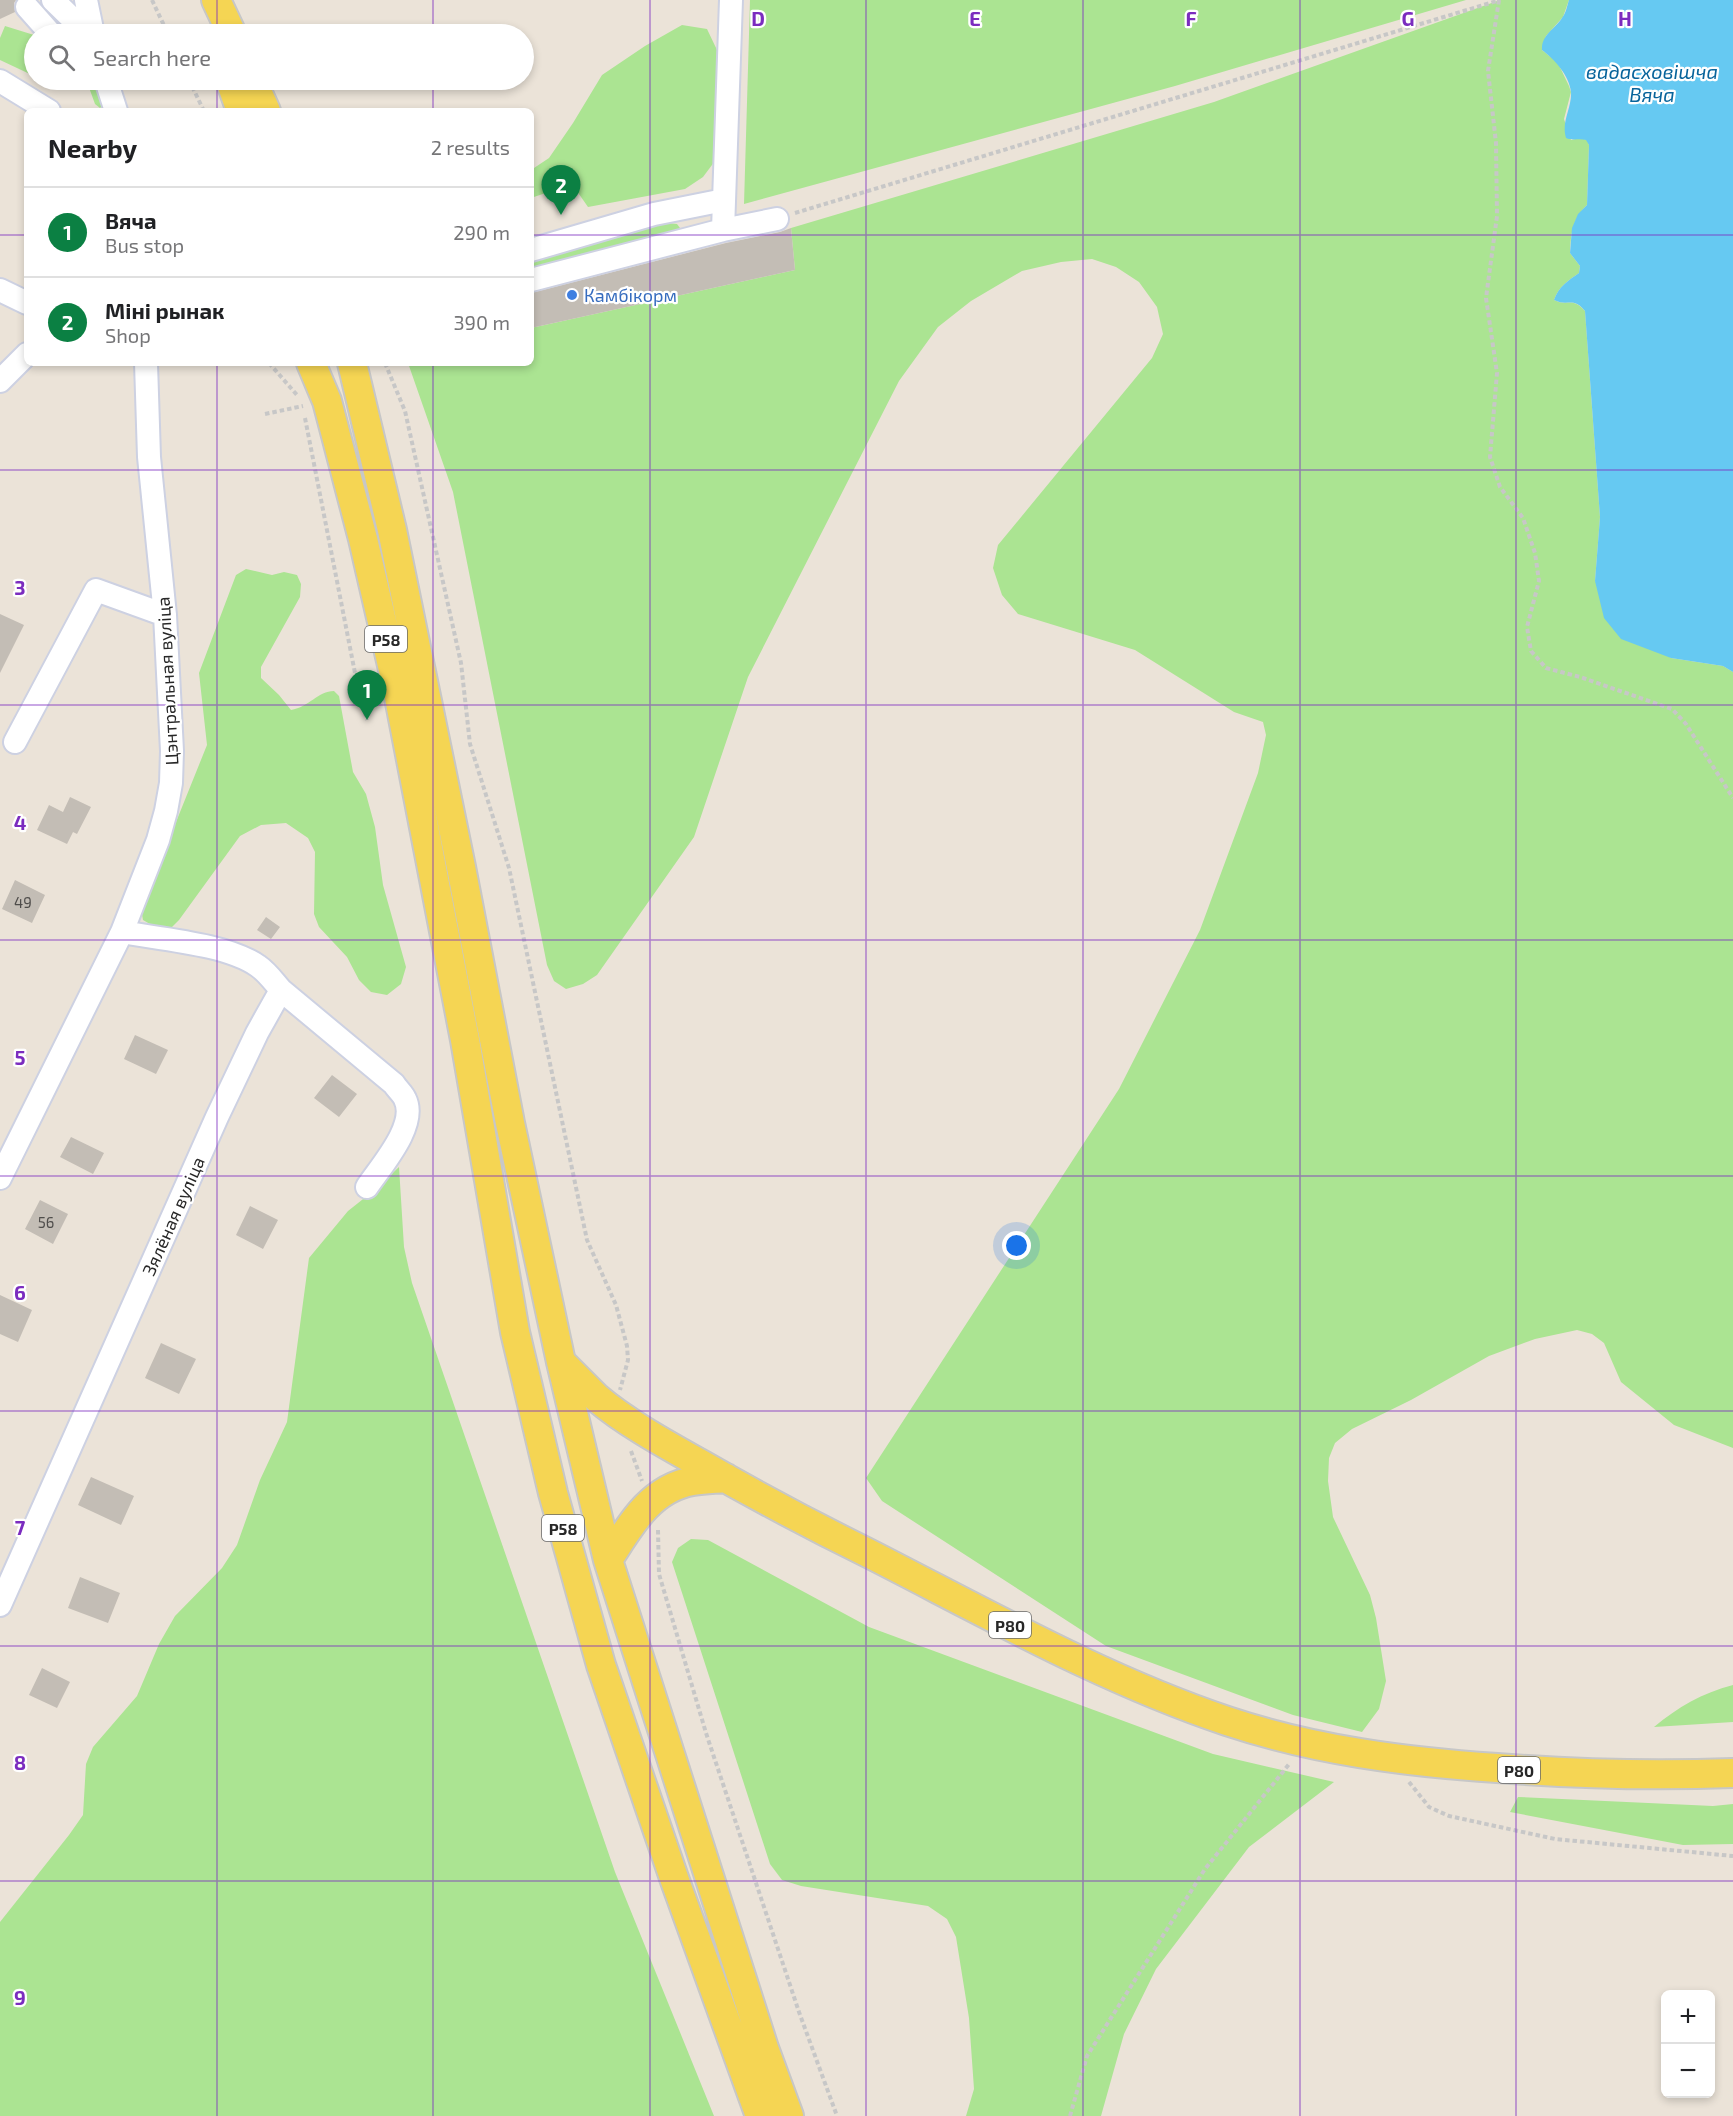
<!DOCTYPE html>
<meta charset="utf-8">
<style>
:root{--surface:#fff;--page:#f2f2f2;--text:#202124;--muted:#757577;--line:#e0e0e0;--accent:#0b8043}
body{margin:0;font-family:"Exo 2",sans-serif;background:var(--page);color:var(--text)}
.controls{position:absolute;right:18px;bottom:18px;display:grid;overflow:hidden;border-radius:9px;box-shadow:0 3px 9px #0003}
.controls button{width:54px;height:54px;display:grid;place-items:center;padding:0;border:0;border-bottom:2px solid var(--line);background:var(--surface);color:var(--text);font:30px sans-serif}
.you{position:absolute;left:1017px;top:1246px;width:21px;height:21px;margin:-15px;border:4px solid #fff;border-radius:50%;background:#1a73e8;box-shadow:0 0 0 9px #1a73e833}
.badge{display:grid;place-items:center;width:39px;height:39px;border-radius:50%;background:var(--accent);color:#fff;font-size:20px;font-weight:700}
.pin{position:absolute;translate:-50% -50px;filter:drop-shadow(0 2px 3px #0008)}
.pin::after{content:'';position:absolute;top:32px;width:21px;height:18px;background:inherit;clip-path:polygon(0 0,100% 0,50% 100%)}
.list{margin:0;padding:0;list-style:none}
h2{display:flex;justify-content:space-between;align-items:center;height:78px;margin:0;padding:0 24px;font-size:26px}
h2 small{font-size:20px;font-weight:400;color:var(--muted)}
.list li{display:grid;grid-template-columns:39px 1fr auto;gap:18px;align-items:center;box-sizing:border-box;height:90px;padding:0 24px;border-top:2px solid var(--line)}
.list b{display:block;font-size:22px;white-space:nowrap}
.list p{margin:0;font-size:20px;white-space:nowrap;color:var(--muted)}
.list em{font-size:20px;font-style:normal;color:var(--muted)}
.icon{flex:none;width:33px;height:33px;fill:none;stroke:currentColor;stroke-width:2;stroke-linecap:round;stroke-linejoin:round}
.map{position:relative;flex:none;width:1733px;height:2116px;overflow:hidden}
.search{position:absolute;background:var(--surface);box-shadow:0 3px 9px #0003;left:24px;top:24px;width:510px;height:66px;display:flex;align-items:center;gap:15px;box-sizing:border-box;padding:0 21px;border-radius:33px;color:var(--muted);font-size:22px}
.panel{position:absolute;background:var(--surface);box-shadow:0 3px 9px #0003;left:24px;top:108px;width:510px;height:258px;border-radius:9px}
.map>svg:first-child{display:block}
.green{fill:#abe492}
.water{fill:#66c9f2}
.building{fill:#c3bdb5}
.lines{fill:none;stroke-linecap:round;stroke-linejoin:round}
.minor-casing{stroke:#cdd1e2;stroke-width:26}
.major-casing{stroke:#c7c7c7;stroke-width:32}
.path{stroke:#c7c7c7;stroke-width:4;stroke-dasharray:4.5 3;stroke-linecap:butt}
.minor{stroke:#fff;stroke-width:22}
.major{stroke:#f5d553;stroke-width:28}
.grid{fill:none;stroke:#7b2cbf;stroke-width:1.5;stroke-opacity:0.55}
.shop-dot{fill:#3f7fe0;stroke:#fff;stroke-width:2}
.labels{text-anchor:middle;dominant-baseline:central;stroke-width:4.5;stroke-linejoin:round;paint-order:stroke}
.number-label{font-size:15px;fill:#4f4d4b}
.shield{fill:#fff;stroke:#686868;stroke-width:1.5}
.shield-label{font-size:16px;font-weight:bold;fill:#282828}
.shop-label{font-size:18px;fill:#366cbe;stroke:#fff;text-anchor:start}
.street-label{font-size:18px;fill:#282828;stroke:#fff}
.water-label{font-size:20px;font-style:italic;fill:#08649b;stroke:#fff}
.grid-label{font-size:20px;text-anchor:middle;font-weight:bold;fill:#7b2cbf;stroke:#fff;stroke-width:4.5;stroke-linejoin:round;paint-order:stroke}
</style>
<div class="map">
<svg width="1733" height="2116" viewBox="0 0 1733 2116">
<rect width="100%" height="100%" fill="#ebe3d8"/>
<!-- green -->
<path class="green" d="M750,0h716l-291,86 -431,118z
M1500,0h69l-6,17 -17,19 -4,14 16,13 11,23 2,6 -7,27 7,21 9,-2 7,2 2,5 -2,60c-15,15 -16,28 -17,48l10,13 -1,7c-10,7 -21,14 -25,27 13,7 18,-4 31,11l15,206 -5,64 76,77 52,8 10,6v776l-59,-23 -53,-43 -17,-39 -12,-9 -15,-4 -42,9 -46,17 -78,44 -59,29 -17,14 -6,15 -1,23 5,36 37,78 6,23 10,63 -7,28 -17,23 -69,-17 -187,-69 -224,-145 -16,-23 253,-389 81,-159 58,-157 8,-38 -3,-13 -29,-10 -99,-62 -117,-36 -16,-19 -9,-27 5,-23 154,-187 11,-24 -6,-27 -18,-25 -23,-15 -24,-8 -31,3 -39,9 -51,30 -33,26 -39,54 -151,296 -54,160 -97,138 -14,9 -17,5 -12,-8 -7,-16 -94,-473 -45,-129h123v-35l264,-58 -4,-42 423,-126z
M682,25l25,4 10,21 1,107 -15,20 -18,12 -97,18 -16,-23 -41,14v-28l18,-12 24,-35 29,-48 43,-29z
M5,26l29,9v41l-34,-16v-22z
M81,80h15l8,24 -4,4 -5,-4 -8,-22z
M668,223l9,1 3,4 -2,4 -147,43v-14c45,-15 90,-31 137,-38z
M246,569l26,6 12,-3 13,3 4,9 -1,13 -39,70v11l18,17 12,15c18,-3 27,-19 43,-19l5,5 14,76 13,22 9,33 8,58 23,82 -5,17 -14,11 -16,-3 -12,-12 -12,-23 -28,-30 -5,-13 1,-62 -7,-14 -22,-15 -25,2 -21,11 -61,84 -8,8 -16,-1 -12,-7 -2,-11 66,-164 -8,-72 37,-98z
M399,1167l5,80 8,36 203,589 99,244h-714v-194l69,-87 14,-20 3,-51 7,-17 44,-51 22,-52 16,-28 47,-48 15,-23 23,-65 27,-58 22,-164 39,-47 29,-23z
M691,1539l17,1 161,87 344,127 121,28 -85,65 -93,122 -32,65 -23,82h-135l8,-27 -5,-71 -13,-81 -9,-18 -19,-13 -127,-20 -19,-6 -12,-16 -98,-302 6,-14z
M1733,1685v37l-79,5c24,-20 48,-34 79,-42z
M1518,1797l195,9 20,-2v40l-50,1 -173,-33z"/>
<!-- water -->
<path class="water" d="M1569,0h164v672l-10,-6 -52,-8 -50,-19 -17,-21 -9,-37 5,-64 -15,-206c-12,-15 -17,-4 -31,-11 4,-13 15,-20 25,-27l1,-7 -10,-13 2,-25 6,-14 9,-9 2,-60 -3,-5c-7,-2 -13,1 -20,-2 -5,-17 6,-30 5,-46 -2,-17 -17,-33 -29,-42 -1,-15 13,-21 20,-32 4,-5 5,-12 7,-18z"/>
<!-- building -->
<path class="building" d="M0,0h16l-2,3 1,9 -15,7z
M791,228l4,42 -264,58v-35l195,-50 54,-11z
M0,614l24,11 -24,48z
M70,797l21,10 -14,27 -4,-2 -6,12 -30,-14 12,-25 14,7z
M15,880l30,15 -13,28 -30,-14z
M266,917l14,10 -9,12 -14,-9z
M135,1035l33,15 -12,24 -32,-15z
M332,1075l25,19 -18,23 -25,-19z
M71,1137l33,16 -11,21 -33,-17z
M40,1200l28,14 -15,30 -28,-15z
M250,1206l28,14 -15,29 -27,-14z
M0,1295l32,15 -14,32 -18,-8z
M161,1343l35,16 -17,35 -34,-16z
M91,1477l43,19 -13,29 -43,-20z
M80,1577l40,16 -12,30 -40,-15z
M42,1668l28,14 -13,26 -28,-13z"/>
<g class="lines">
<!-- minor casing -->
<g class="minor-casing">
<path id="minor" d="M53,0l35,34
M86,0l7,34
M27,7l24,27
M106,80l10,31
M0,81l49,30
M723,230l8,-230
M531,250l123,-36 70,-14
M531,280l192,-50 54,-11
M0,290l27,13
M0,381l27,-27
M15,742l81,-152 69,25
M281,990l113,94c3,5 9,10 11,15 13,26 -24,67 -38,88
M0,1178l122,-246 36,-92 8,-29 5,-28 1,-32 -7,-136 -16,-158 -3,-94
M0,1605l217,-488 40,-84 24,-43c-7,-8 -14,-18 -23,-24 -31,-22 -98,-27 -136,-34"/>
</g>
<!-- major casing -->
<g class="major-casing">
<path id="major" d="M216,0l16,34
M230,80l11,31
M252,80l14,31
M311,363l16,38 36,138 34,148 68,353 50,292 38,161 48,172 73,213 86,238
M352,363l40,167 69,337 49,256 51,239 47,198 156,488 25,68
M561,1362c12,12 24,24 36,36 28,24 70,47 102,65 56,32 112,62 169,90 118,60 234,126 359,168 87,29 178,41 270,47 79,6 157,8 236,5
M608,1560c21,-33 42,-72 85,-79 11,-2 22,-2 33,-3"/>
</g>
<!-- path -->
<path class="path" d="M152,0l16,34
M1499,0l-11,71 8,72 1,73 -11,82 11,75 -7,84 10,30 23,31 12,35 4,28 -12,46 4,24 15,17 34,9 92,32 14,15 47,74
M189,80l15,31
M795,213l705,-213
M269,363l28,32
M385,363l20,48 56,252 9,81 39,124 78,372 29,65 11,41 1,14 -8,30
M265,414l38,-8
M305,418l50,255 12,47
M631,1451l11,30
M658,1530l1,44 47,159 93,279 38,104
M1409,1782l20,25 20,9 106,23 178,17
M1070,2116l17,-60 118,-187 85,-106"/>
<!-- minor -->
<use href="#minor" class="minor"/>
<!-- major -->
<use href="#major" class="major"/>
</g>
<!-- grid -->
<path class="grid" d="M217,0v34M433,0v34M650,0v2116M866,0v2116M1083,0v2116M1300,0v2116M1516,0v2116M217,80v31M433,80v31M0,235h27M531,235h1202M217,363v1753M433,363v1753M0,470h1733M0,705h1733M0,940h1733M0,1176h1733M0,1411h1733M0,1646h1733M0,1881h1733"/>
<!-- markers -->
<circle class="shop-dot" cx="572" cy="295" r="6"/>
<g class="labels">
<!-- number labels -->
<g class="number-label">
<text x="23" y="902">49</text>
<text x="46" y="1222">56</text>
</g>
<!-- shield labels -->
<g class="shield">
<rect x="365" y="626" width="42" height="26" rx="4.5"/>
<rect x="542" y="1515" width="42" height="26" rx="4.5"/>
<rect x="989" y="1612" width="42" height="26" rx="4.5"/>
<rect x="1498" y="1757" width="42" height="26" rx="4.5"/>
</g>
<g class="shield-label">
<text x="386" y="639">Р58</text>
<text x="563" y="1528">Р58</text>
<text x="1010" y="1625">Р80</text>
<text x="1519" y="1770">Р80</text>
</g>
<!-- shop labels -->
<g class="shop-label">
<text x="584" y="295">Камбікорм</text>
</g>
<!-- street labels -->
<g class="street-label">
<text transform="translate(167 681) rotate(-93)">Цэнтральная вуліца</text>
<text transform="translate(173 1216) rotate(-66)">Зялёная вуліца</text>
</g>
<!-- water labels -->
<g class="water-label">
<text x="1652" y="71">вадасховішча<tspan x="1652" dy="23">Вяча</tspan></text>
</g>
</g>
<g class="grid-label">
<text x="758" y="26">D</text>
<text x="975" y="26">E</text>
<text x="1191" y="26">F</text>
<text x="1408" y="26">G</text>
<text x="1625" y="26">H</text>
<text x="20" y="595">3</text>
<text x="20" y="830">4</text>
<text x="20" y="1065">5</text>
<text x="20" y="1300">6</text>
<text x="20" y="1535">7</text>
<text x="20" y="1770">8</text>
<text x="20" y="2005">9</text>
</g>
</svg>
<div class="controls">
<button>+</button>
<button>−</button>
</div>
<div class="you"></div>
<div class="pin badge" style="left:367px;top:720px">1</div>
<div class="pin badge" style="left:561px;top:215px">2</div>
<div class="search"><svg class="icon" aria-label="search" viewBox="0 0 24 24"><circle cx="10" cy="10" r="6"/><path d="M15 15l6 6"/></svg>Search here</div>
<section class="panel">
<h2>Nearby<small>2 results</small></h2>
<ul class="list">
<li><span class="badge">1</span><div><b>Вяча</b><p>Bus stop</p></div><em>290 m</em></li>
<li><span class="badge">2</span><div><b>Міні рынак</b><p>Shop</p></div><em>390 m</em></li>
</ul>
</section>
</div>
